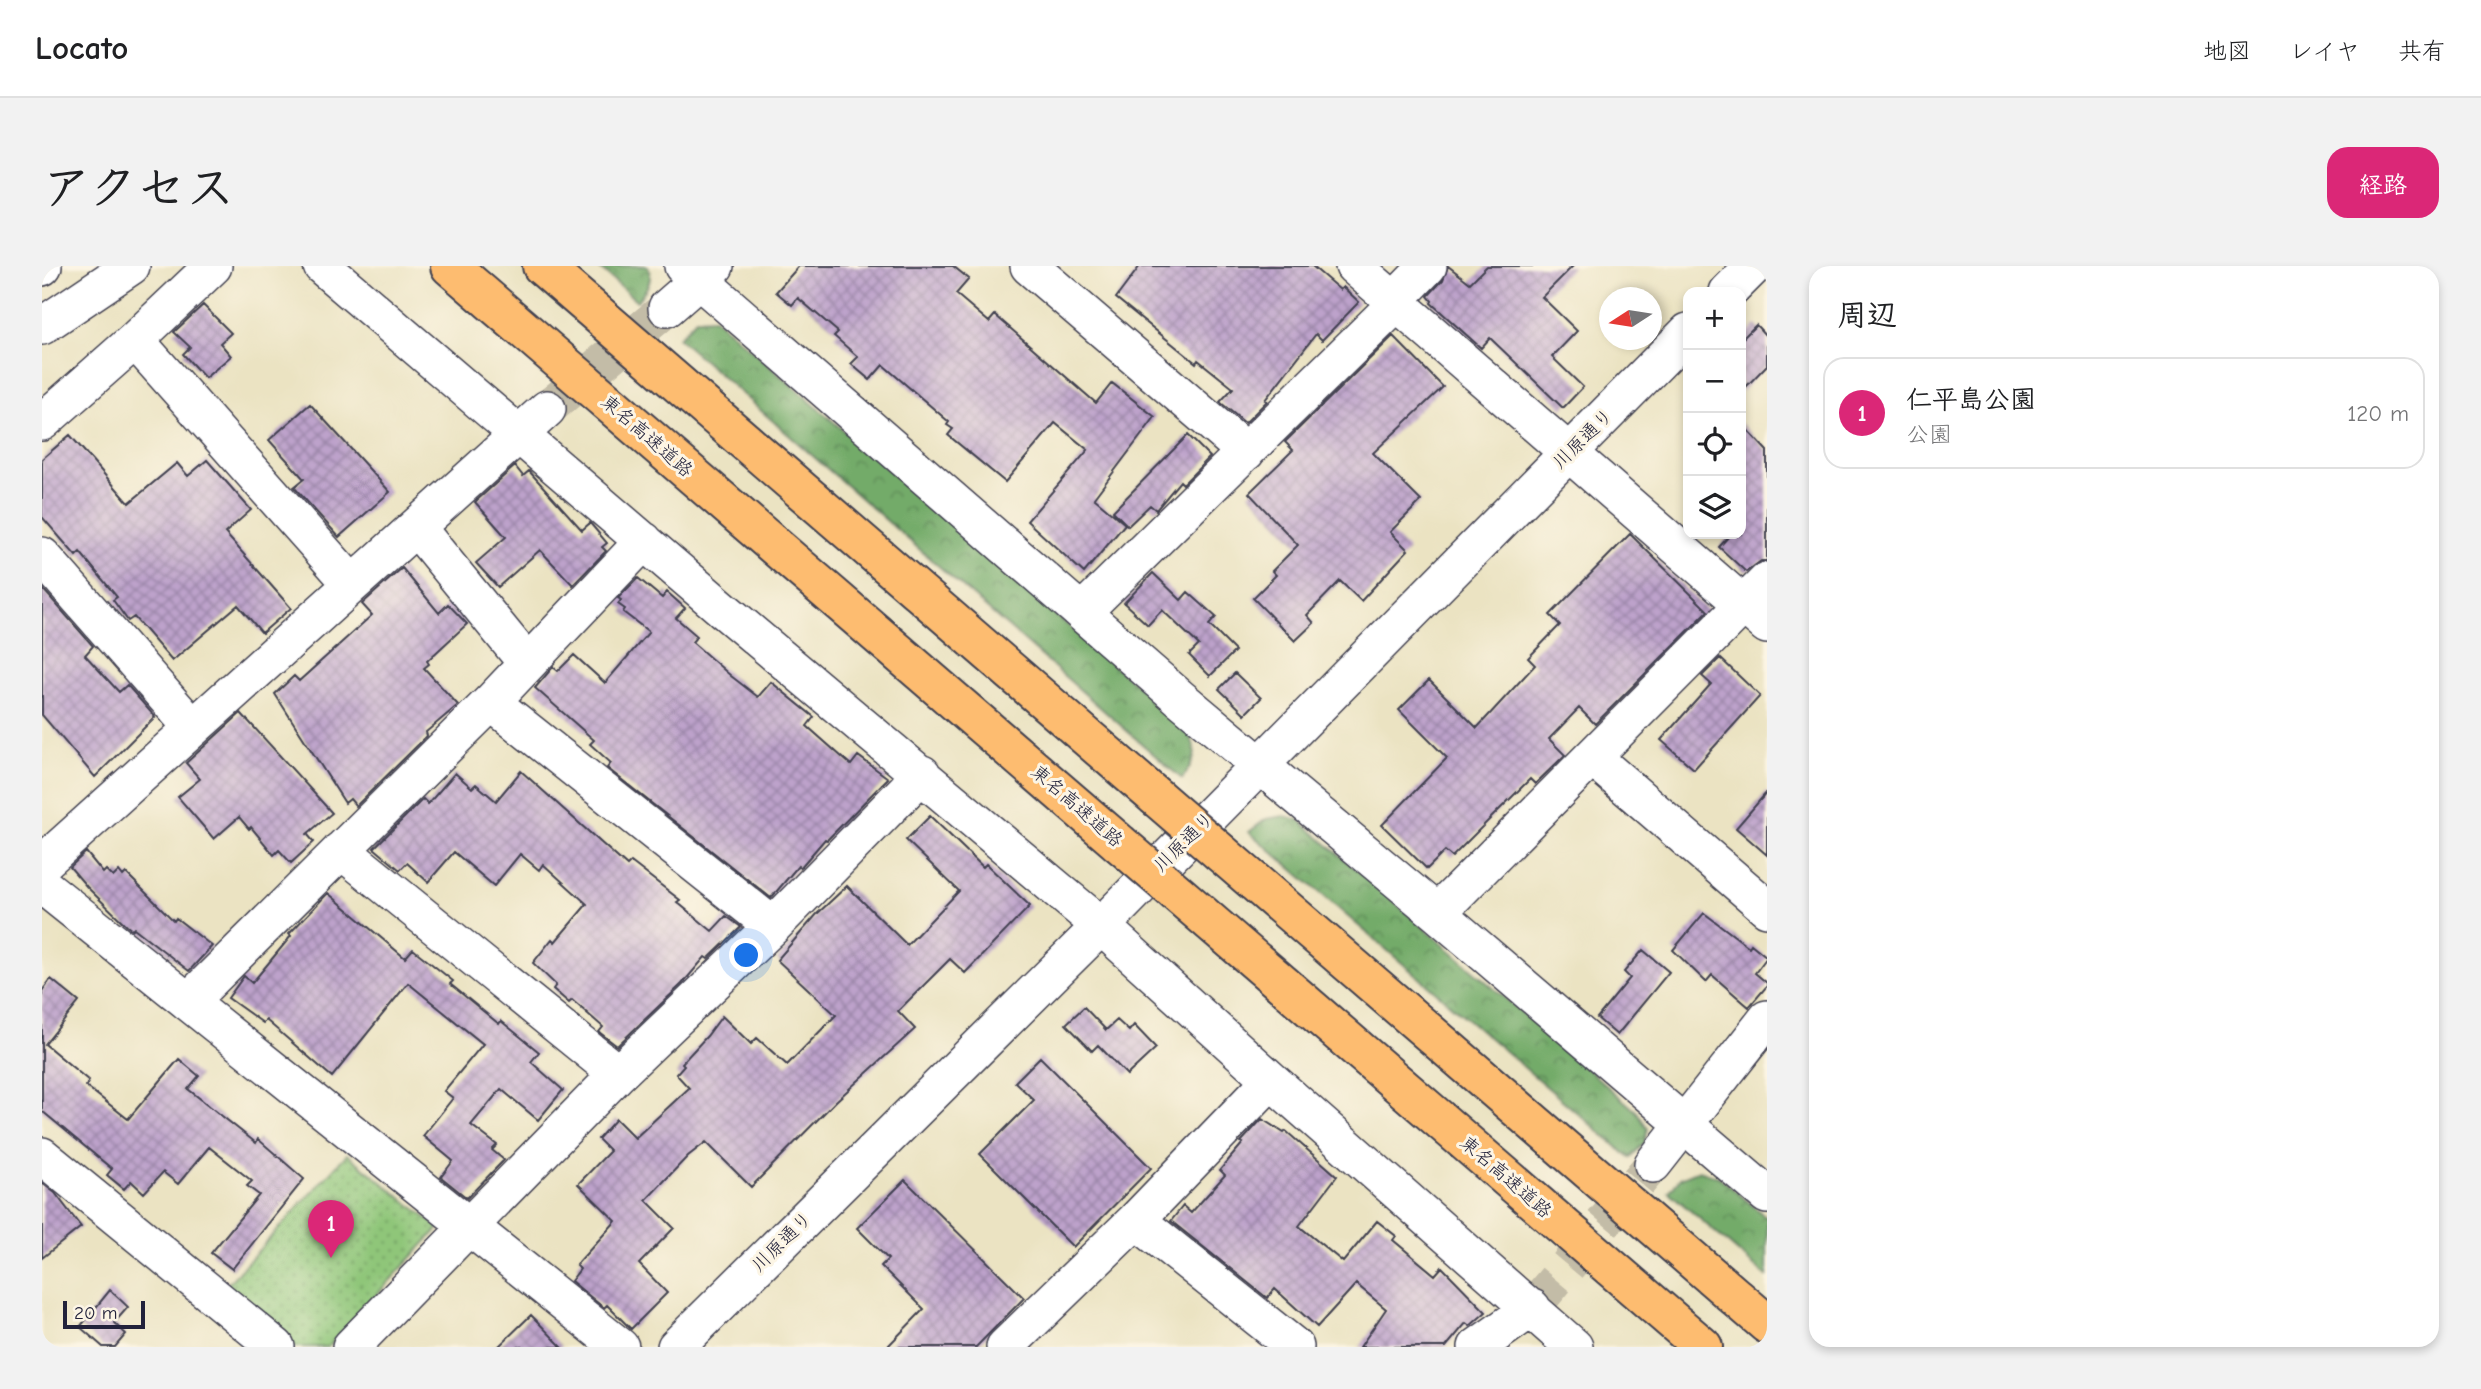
<!DOCTYPE html>
<html lang="ja">
<meta charset="utf-8">
<style>
:root{--surface:#fff;--page:#f2f2f2;--text:#202124;--muted:#757577;--line:#e0e0e0;--accent:#db2777}
body{margin:0;font-family:"Comic Neue","Klee One",sans-serif;background:var(--page);color:var(--text)}
.controls{position:absolute;right:21px;top:21px;display:grid;overflow:hidden;border-radius:14px;box-shadow:0 4px 10px #0003}
.controls button{width:63px;height:63px;display:grid;place-items:center;padding:0;border:0;border-bottom:2px solid var(--line);background:var(--surface);color:var(--text);font:35px sans-serif}
.compass{position:absolute;left:1557px;top:21px;width:63px;height:63px;border-radius:50%;background:var(--surface);box-shadow:0 4px 10px #0003;rotate:258deg}
.scale{position:absolute;left:21px;bottom:18px;width:82px;box-sizing:border-box;padding-left:7px;border:4px solid #22223b;border-top:0;font-size:19px;line-height:24px;white-space:nowrap;color:#22223b;-webkit-text-stroke:5px #fcf5e5;paint-order:stroke}
.you{position:absolute;left:705px;top:690px;width:24px;height:24px;margin:-18px;border:5px solid #fff;border-radius:50%;background:#1a73e8;box-shadow:0 0 0 10px #1a73e833}
.badge{display:grid;place-items:center;width:46px;height:46px;border-radius:50%;background:var(--accent);color:#fff;font-size:23px;font-weight:700}
.pin{position:absolute;translate:-50% -58px;filter:drop-shadow(0 2px 4px #0008)}
.pin::after{content:'';position:absolute;top:37px;width:24px;height:21px;background:inherit;clip-path:polygon(0 0,100% 0,50% 100%)}
.list{margin:0;padding:0;list-style:none}
h2{display:flex;justify-content:space-between;align-items:center;height:91px;margin:0;padding:0 28px;font-size:30px}
h2 small{font-size:23px;font-weight:400;color:var(--muted)}
.list li{display:grid;grid-template-columns:46px 1fr auto;gap:21px;align-items:center;box-sizing:border-box;height:112px;margin:0 14px 14px;padding:0 14px;border:2px solid var(--line);border-radius:21px}
.list b{display:block;font-size:26px;white-space:nowrap}
.list p{margin:0;font-size:23px;white-space:nowrap;color:var(--muted)}
.list em{font-size:23px;font-style:normal;color:var(--muted)}
.icon{flex:none;width:38px;height:38px;fill:none;stroke:currentColor;stroke-width:2;stroke-linecap:round;stroke-linejoin:round}
.map{position:relative;flex:none;width:1725px;height:1081px;overflow:hidden;border-radius:21px}
header{display:flex;align-items:center;gap:42px;box-sizing:border-box;height:98px;padding:0 35px;background:var(--surface);border-bottom:2px solid var(--line)}
header strong{font-size:33px}
nav{display:flex;gap:38px;margin-inline-start:auto;font-size:24px}
.intro{display:flex;align-items:center;justify-content:space-between;box-sizing:border-box;height:168px;padding:0 42px}
h1{margin:0;font-size:49px}
.button{padding:18px 32px;border-radius:21px;background:var(--accent);color:#fff;font-size:24px;font-weight:700}
main{display:flex;gap:42px;padding:0 42px}
aside{flex:1;background:var(--surface);border-radius:21px;box-shadow:0 4px 10px #0003}
.map>svg:first-child{display:block}
.forest{fill:url(#forest-crowns);stroke:#4a6652;stroke-width:2}
.park{fill:url(#park-dots);stroke:#58745a;stroke-width:2}
.building{fill:url(#building-cross-hatch)}
.lines{fill:none;stroke-linecap:round;stroke-linejoin:round}
.minor-tunnel{stroke:#c3bca7;stroke-width:37;stroke-dasharray:37 18;stroke-linecap:butt}
.minor-casing{stroke:#403f4f;stroke-width:40}
.highway-casing{stroke:#403f4f;stroke-width:42}
.minor{stroke:#fff;stroke-width:37}
.highway{stroke:#fdbc6f;stroke-width:38}
.highway-bridge-casing{stroke:#403f4f;stroke-width:42;stroke-linecap:butt}
.highway-bridge{stroke:#fdbc6f;stroke-width:38}
.labels{text-anchor:middle;dominant-baseline:central;stroke-width:6;stroke-linejoin:round;paint-order:stroke}
.street-label{font-size:19px;fill:#22223b;stroke:#fcf5e5}
</style>
<header>
<strong>Locato</strong>
<nav><a>地図</a><a>レイヤ</a><a>共有</a></nav>
</header>
<div class="intro"><h1>アクセス</h1><a class="button">経路</a></div>
<main>
<div class="map">
<svg width="1725" height="1081" viewBox="0 0 1725 1081">
<defs>
<pattern id="forest-crowns" width="20" height="18" patternUnits="userSpaceOnUse" patternTransform="scale(1.75)"><rect width="20" height="18" fill="#73ab69"/><path d="M2 6a3 3 0 1 1 6 0M12 15a3 3 0 1 1 6 0" fill="none" stroke="#5e8b58"/></pattern>
<pattern id="park-dots" width="8" height="8" patternUnits="userSpaceOnUse" patternTransform="scale(1.75)"><rect width="8" height="8" fill="#8fc679"/><path d="M2 2h.1M6 6h.1" fill="none" stroke="#74a064" stroke-width="1.8" stroke-linecap="round"/></pattern>
<pattern id="building-cross-hatch" width="8" height="8" patternUnits="userSpaceOnUse" patternTransform="scale(1.75)"><rect width="8" height="8" fill="#bda2cb"/><path d="M0 0l8 8M0 8l8-8" fill="none" stroke="#9984a6"/></pattern>
</defs>
<rect width="100%" height="100%" fill="#fcf5e5"/>
<filter id="ink" filterUnits="userSpaceOnUse"><feTurbulence type="fractalNoise" baseFrequency=".0143" numOctaves="2"/><feDisplacementMap in="SourceGraphic" scale="14" xChannelSelector="R" yChannelSelector="G"/><feConvolveMatrix kernelMatrix="1 2 1 2 8 2 1 2 1" color-interpolation-filters="sRGB"/></filter>
<filter id="wash" filterUnits="userSpaceOnUse"><feTurbulence type="fractalNoise" baseFrequency=".00686" numOctaves="4" result="noise"/><feDisplacementMap in="SourceGraphic" scale="28" xChannelSelector="R" yChannelSelector="G"/><feGaussianBlur stdDeviation="1.57" result="paint"/><feColorMatrix in="noise" values="0 0 0 0 0 0 0 0 0 0 0 0 0 0 0 0 0 1.4 0 .05"/><feComposite in="paint" operator="in"/></filter>
<g filter="url(#wash)">
<rect width="100%" height="100%" fill="#ebe3c2"/>
<!-- forest -->
<path class="forest" d="M555,0h51c6,15 -2,24 -11,35z
M672,52l471,409c15,25 12,29 -3,52l-504,-441 18,-19z
M1242,550l15,4 338,292 11,17 -4,14 -14,15 -381,-326 17,-13z
M1657,904l20,7 48,41v59l-98,-85 11,-14z"/>
<!-- park -->
<path class="park" d="M305,888l92,74 -111,119h-34l-70,-59z"/>
<g id="blocks">
<!-- building -->
<path class="building" d="M757,0h154l16,13 -13,15 33,28 6,-7 101,88 16,-20 43,34 -61,81 31,26 -41,49 -57,-52 61,-71 -33,-27 -50,59 -57,-47 5,-6 -6,-4 2,-3 -66,-57 -13,15 -19,-16 7,-7 -24,-21 4,-4 -40,-34 -6,7 -16,-13z
M1098,0h172l28,24 3,-3 16,15 -37,38 -6,-6 -51,66 2,1 -22,22 -25,-21 13,-14 -35,-28 -2,3 -80,-65z
M1406,0l22,17 17,-17h86l-31,31 35,34 -25,26 31,30 -20,21 -73,-70 -9,10 -50,-45 1,-2 -4,-5 15,-16z
M161,39l28,28 -11,10 11,13 -26,22 -22,-24 7,-7 -16,-15z
M1714,59l11,12v28l-26,27v-52z
M1351,70l50,51 -70,66 48,48 -31,31 18,18 -47,51 -21,-20 -33,34 7,8 -19,18 -42,-43 23,-23 -4,-4 26,-26 -49,-52 44,-43 -8,-8z
M268,138l80,88 -51,45 -45,-50 10,-8 -35,-39z
M1699,157l26,28v110h-6l-15,11 -27,-25 12,-13h10z
M28,169l59,68 48,-40 11,13 19,-16 44,50 -26,23 66,75 -29,25 -24,-28 -66,56 -38,-44 -6,4 -15,-21 4,-3 -37,-45 -4,4 -34,-39v-58z
M1146,169l22,22 -27,27 -3,-3 -24,29 -6,-5 -22,21 -15,-15z
M473,200l8,10 6,-5 53,59 8,-7 17,20 -5,4 4,4 -33,34 -33,-35 -42,37 -22,-24 30,-26 -31,-35z
M1588,268l78,77 -113,113 -16,-16 -30,31 16,16 -30,29 -5,-5 -78,78 -7,-6 -18,18 -45,-44 65,-67 -48,-48 30,-30 48,48 58,-63 -7,-7 32,-33 -10,-10z
M360,302l37,45 9,-9 19,20 -40,37 2,3 -5,4 34,37 -32,27 1,4 -71,70 -6,-7 -5,4 -70,-109 19,-18 5,5 73,-66 -10,-11z
M1111,307l28,27 7,-8 28,25 -7,8 26,26 -25,25 -21,-21 10,-10 -37,-35 -14,15 -24,-22z
M596,312l24,20 5,-6 18,16 -9,10 21,18 -5,6 39,34 27,21 13,-15 43,35 -7,9 44,39 7,-9 30,22 -61,62 -2,-1 -25,29 -2,-2 -27,32 -164,-130 4,-5 -21,-19 4,-4 -59,-52 18,-21 5,4 16,-16 31,28 44,-51 -26,-20 2,-3 -7,-5 3,-4 -3,-2z
M0,322l51,58 -8,9 34,37 8,-7 28,32 -60,60 -53,-62z
M1678,392l40,38 -66,73 -33,-29 50,-56 -9,-8z
M1193,407l26,25 -16,16 -26,-25z
M199,447l91,100 -25,21 7,8 -23,21 -12,-13 -5,5 -23,-28 -2,2 -10,-12 -25,22 -36,-42 22,-18 -14,-16z
M479,505l106,95 4,-4 49,38 -3,2 35,29 14,-15 15,11 -33,32 -3,-2 -23,27 -65,62 -18,-14 4,-5 -31,-27 -3,3 -16,-14 3,-4 -23,-22 19,-24 3,3 32,-38 -44,-40 -4,6 -19,-16 -26,32 -40,-34 -26,30 -21,-19 -7,7 -26,-22 49,-49 5,5 27,-31 17,15 4,-4 20,17z
M1725,526v63l-31,-27z
M888,550l53,51 3,-3 44,42 -65,67 -15,-14 -52,52 17,18 -79,72 -85,86 -45,-45 -18,14 -42,44 28,28 -35,36 28,29 -36,36 -24,-24 -3,3 -33,-27 9,-12 -4,-4 40,-44 -38,-37 32,-33 -12,-12 18,-20 19,19 54,-50 -13,-14 8,-9 -2,-2 25,-27 15,-20 29,28 6,-6 30,27 49,-50 -59,-55 40,-46 30,-28 60,59 52,-54 -53,-51z
M44,586l17,21 3,-3 7,7 6,-6 4,5 3,-3 48,48 2,-3 36,28 -23,25 -55,-43 -2,2 -5,-4 -40,-39 -17,-20z
M286,627l77,65 8,-9 40,32 -3,3 49,40 2,-3 21,17 17,14 -8,10 32,28 -25,30 -37,-31 -30,36 26,20 -5,5 12,10 -37,38 -26,-21 12,-16 -30,-25 30,-38 -9,-7 39,-47 -75,-61 -76,94 -66,-57 -3,3 -35,-25 16,-22 8,7 39,-47 -2,-2z
M1662,647l45,34 2,-3 16,13 -12,16 12,10v3l-18,21 -37,-32 -6,7 -33,-32z
M1601,684l26,22 -52,63 -20,-17 33,-40 -6,-6z
M9,713l28,23 -34,42 44,37 -3,5 42,33 51,-60 20,17 -11,13 68,54 2,-4 46,40 -72,90 -21,-16 48,-58 -12,-9 5,-5 -43,-34 -31,37 -15,-12 -19,21 -13,-12 -7,8 -17,-14 5,-6 -70,-58v-120z
M1042,741l22,23 11,-10 12,11 5,-6 22,23 -29,27 -29,-30 -6,6 -26,-27z
M998,791l111,111 -78,79 -93,-93 54,-54 -19,-18z
M1220,853l22,14 2,-2 51,45 -38,50 44,36 34,-41 19,15 -3,4 42,35 7,-8 44,45 -16,14 -4,-3 -20,24h-86l26,-38 -30,-25 -39,43 -42,-38 -8,9 -96,-77 12,-15 8,7 34,-38 -5,-5 23,-27 -2,-1z
M863,914l119,118 -48,49h-89l37,-38 -43,-43 7,-7 -31,-31z
M0,917l13,10 26,34 -39,31z
M68,1024l18,17 -14,16 12,11 -11,13h-12l-23,-20z
M489,1049l31,32h-64z"/>
</g>
</g>
<g filter="url(#ink)">
<use href="#blocks" fill-opacity="0" stroke="#403f4f" stroke-width="2"/>
<g class="lines">
<!-- minor-tunnel -->
<path class="minor-tunnel" d="M505,143l120,-101
M1490,1042l121,-144"/>
<!-- minor casing -->
<g class="minor-casing">
<path id="minor" d="M280,0l403,345 376,315 170,154 303,267
M641,0l498,433 256,214 330,282
M987,0l217,186
M1312,0l413,359
M0,1l1,-1
M1686,26l26,-26
M1352,35l34,-35
M625,42l48,-42
M0,60l89,-60
M93,74l217,244
M0,156l93,-82 78,-74
M374,261l111,136
M0,290l151,172
M1040,346l315,-309
M449,436l282,224
M1550,491l175,151
M299,584l277,224
M0,598l505,-455
M0,619l578,462
M1395,647l330,-332
M146,736l303,-300 153,-161
M0,890l234,191
M1611,898l114,-145
M1094,954l159,127
M309,1081l267,-273 155,-148 149,-152
M634,1081l425,-421 587,-594
M963,1081l131,-127 135,-140
M1435,1081l55,-39"/>
</g>
<!-- highway casing -->
<g class="highway-casing">
<path id="highway" d="M408,0l669,577
M500,0l613,530
M1179,587l546,471
M1135,627l526,454"/>
</g>
<!-- minor -->
<use href="#minor" class="minor"/>
<!-- highway -->
<use href="#highway" class="highway"/>
<!-- highway-bridge casing -->
<g class="highway-bridge-casing">
<path id="highway-bridge" d="M1113,530l66,57
M1077,577l58,50"/>
</g>
<!-- highway-bridge -->
<use href="#highway-bridge" class="highway-bridge"/>
</g>
</g>
<g class="labels">
<!-- street labels -->
<g class="street-label">
<text transform="translate(605 170) rotate(41)">東名高速道路</text>
<text transform="translate(1541 173) rotate(-45)">川原通り</text>
<text transform="translate(1035 540) rotate(41)">東名高速道路</text>
<text transform="translate(1142 576) rotate(-45)">川原通り</text>
<text transform="translate(1464 911) rotate(41)">東名高速道路</text>
<text transform="translate(740 976) rotate(-45)">川原通り</text>
</g>
</g>
</svg>
<div class="controls">
<button>+</button>
<button>−</button>
<button><svg class="icon" aria-label="locate" viewBox="0 0 24 24"><circle cx="12" cy="12" r="6"/><path d="M12 2v4M12 18v4M2 12h4M18 12h4"/></svg></button>
<button><svg class="icon" aria-label="layers" viewBox="0 0 24 24"><path d="M12 4l9 5-9 5-9-5zM3 14l9 5 9-5"/></svg></button>
</div>
<svg class="compass" viewBox="-18 -18 36 36"><path d="M0-13l5 13h-10z" fill="#e53935"/><path d="M0 13l5-13h-10z" fill="#757577"/></svg>
<div class="scale">20 m</div>
<div class="you"></div>
<div class="pin badge" style="left:289px;top:992px">1</div>
</div>
<aside>
<h2>周辺<small></small></h2>
<ul class="list">
<li><span class="badge">1</span><div><b>仁平島公園</b><p>公園</p></div><em>120 m</em></li>
</ul>
</aside>
</main>
